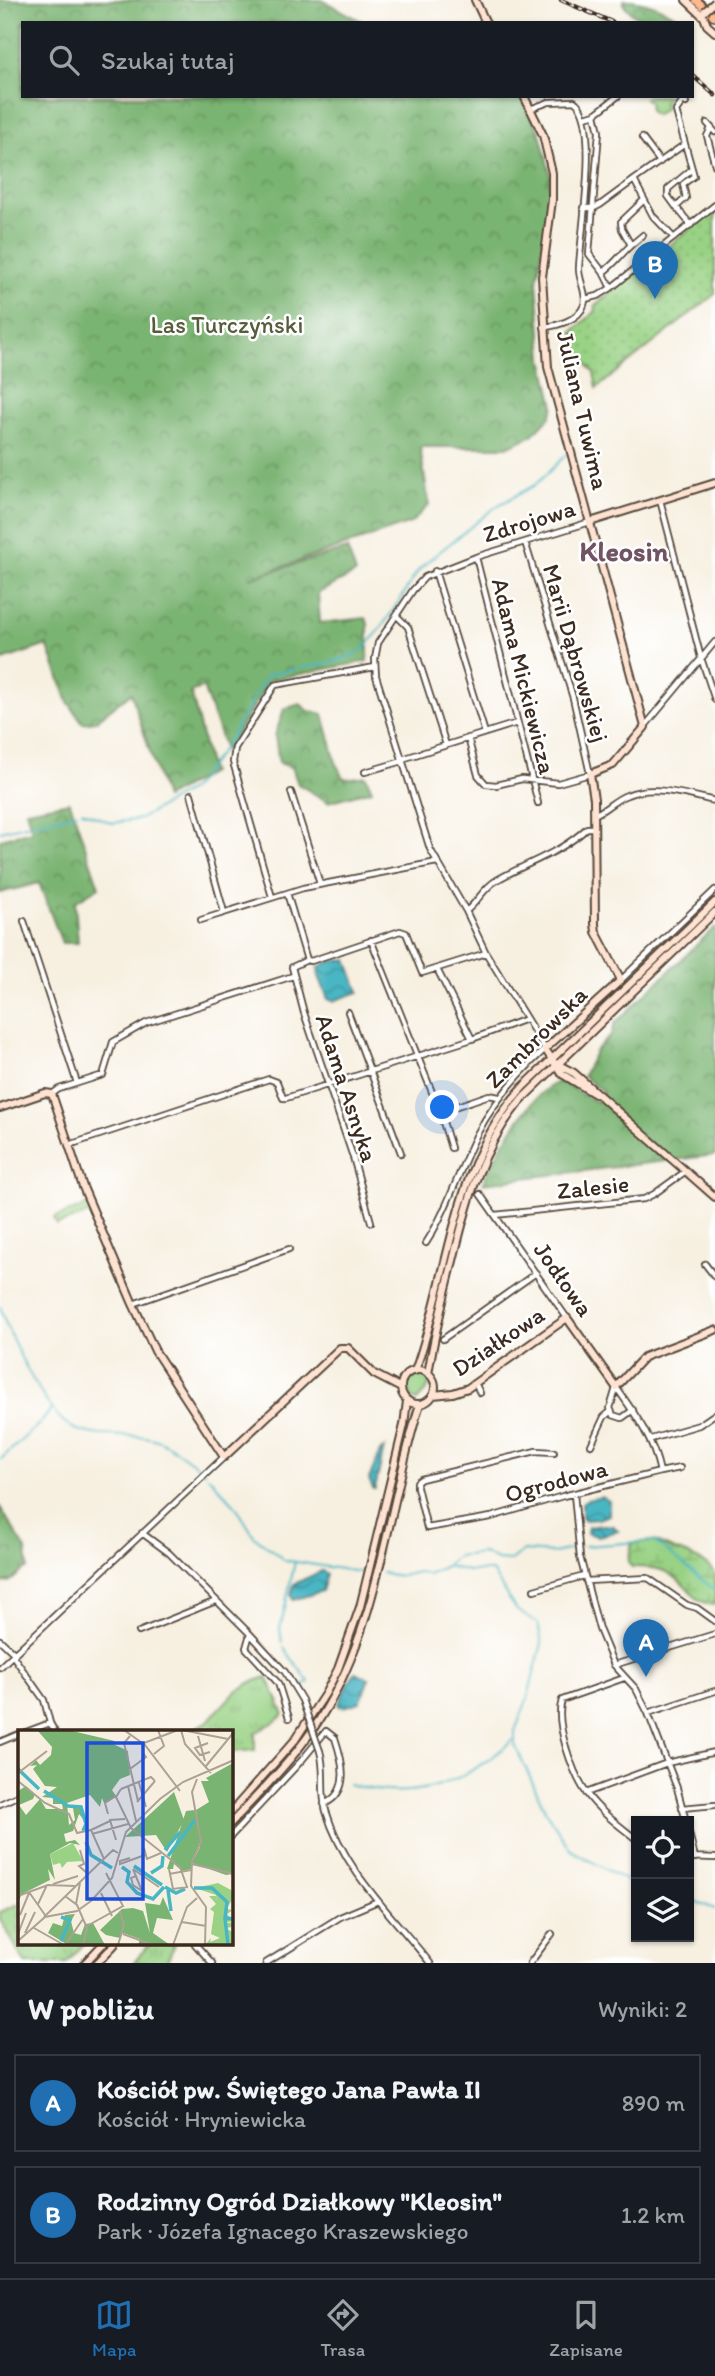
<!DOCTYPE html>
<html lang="pl">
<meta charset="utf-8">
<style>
:root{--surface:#171b24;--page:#20242c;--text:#f1f3f6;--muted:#9ea1a6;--line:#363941;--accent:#1f6fb2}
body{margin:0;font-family:Itim,sans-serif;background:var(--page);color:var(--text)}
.controls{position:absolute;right:21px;bottom:21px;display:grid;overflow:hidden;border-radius:0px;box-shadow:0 2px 5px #0004}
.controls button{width:63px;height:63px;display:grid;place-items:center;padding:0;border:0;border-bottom:2px solid var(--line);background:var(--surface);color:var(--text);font:35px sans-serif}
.you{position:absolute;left:443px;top:1108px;width:24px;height:24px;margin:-18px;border:5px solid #fff;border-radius:50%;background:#1a73e8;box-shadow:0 0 0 10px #1a73e833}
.badge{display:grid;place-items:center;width:46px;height:46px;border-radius:50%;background:var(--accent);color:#fff;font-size:23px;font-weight:700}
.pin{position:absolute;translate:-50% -58px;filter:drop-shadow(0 2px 4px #0008)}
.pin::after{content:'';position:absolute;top:37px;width:24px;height:21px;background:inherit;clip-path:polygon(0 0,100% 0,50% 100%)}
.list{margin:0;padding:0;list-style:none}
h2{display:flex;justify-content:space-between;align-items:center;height:91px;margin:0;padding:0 28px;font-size:30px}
h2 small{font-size:23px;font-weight:400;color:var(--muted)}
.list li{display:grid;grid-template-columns:46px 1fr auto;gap:21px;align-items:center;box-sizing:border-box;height:98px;margin:0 14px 14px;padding:0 14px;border:2px solid var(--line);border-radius:0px}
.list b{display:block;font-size:26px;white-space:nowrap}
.list p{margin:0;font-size:23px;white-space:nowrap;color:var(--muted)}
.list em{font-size:23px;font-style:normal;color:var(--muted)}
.icon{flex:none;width:38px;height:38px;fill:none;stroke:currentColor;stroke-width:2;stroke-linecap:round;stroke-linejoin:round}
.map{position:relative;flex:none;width:715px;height:1963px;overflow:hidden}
.search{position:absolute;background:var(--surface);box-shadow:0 2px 5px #0004;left:21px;right:21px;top:21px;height:77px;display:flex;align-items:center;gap:18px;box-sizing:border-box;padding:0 24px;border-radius:0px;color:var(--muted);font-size:26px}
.sheet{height:315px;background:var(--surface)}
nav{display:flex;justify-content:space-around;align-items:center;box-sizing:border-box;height:98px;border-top:2px solid var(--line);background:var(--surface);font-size:19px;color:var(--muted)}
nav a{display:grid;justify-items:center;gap:4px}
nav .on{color:var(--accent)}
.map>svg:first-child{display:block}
.grass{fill:url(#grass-tufts);stroke:#6a7e52;stroke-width:2}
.forest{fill:url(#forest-crowns);stroke:#5a6f48;stroke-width:2}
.wetland{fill:url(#wetland-marsh);stroke:#6a7e52;stroke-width:2}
.park{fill:#99d285;stroke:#6a7e52;stroke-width:2}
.garden{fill:url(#garden-dots);stroke:#6a7e52;stroke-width:2}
.water{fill:url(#water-waves);stroke:#427071;stroke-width:2}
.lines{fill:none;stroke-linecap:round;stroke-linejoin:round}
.stream{stroke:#49b6c4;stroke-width:2}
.street-casing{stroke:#57483b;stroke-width:8}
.secondary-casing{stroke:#57483b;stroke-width:10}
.primary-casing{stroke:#57483b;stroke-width:10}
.street{stroke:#fff;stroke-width:4.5}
.secondary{stroke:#fee3d2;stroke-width:6}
.primary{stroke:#fcba8e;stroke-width:7}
.rail-casing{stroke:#3b2a1e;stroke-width:4.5}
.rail{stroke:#fff;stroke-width:2;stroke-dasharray:5;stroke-linecap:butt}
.street-bridge-casing{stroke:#57483b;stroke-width:8;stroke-linecap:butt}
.secondary-bridge-casing{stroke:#57483b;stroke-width:10;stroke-linecap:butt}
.street-bridge{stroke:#fff;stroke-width:4.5}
.secondary-bridge{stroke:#fee3d2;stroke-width:6}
.labels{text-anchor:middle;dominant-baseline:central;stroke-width:5;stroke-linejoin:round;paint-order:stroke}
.park-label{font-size:24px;fill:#575c3d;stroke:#fff}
.street-label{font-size:24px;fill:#3b2a1e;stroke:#fff}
.quarter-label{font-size:28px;font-weight:bold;fill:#715463;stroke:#fff}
.inset-river{fill:none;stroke:#49b6c4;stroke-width:3.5}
.inset-road{fill:none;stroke:#aca193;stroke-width:2}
.view{fill:#1d4ed8;fill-opacity:0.15;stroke:#1d4ed8;stroke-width:3.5}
.inset-edge{fill:none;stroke:#3b2a1e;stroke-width:3.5}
</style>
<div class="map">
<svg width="715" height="1963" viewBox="0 0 715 1963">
<defs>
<pattern id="grass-tufts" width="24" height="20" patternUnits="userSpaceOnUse" patternTransform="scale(1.75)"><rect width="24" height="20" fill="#99d285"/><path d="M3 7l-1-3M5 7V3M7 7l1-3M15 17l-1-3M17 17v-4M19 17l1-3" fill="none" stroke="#85b472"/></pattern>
<pattern id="forest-crowns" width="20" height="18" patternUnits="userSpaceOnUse" patternTransform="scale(1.75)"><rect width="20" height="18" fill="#7ab472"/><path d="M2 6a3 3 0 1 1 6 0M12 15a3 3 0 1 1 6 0" fill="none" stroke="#65935d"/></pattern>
<pattern id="wetland-marsh" width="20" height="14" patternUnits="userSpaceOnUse" patternTransform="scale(1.75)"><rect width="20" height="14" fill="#99d285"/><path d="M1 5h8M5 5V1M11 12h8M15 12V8" fill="none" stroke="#85b472"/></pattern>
<pattern id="garden-dots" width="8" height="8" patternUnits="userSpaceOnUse" patternTransform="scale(1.75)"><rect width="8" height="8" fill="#99d285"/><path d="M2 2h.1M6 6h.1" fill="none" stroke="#85b472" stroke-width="1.8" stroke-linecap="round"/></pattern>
<pattern id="water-waves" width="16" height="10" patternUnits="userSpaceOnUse" patternTransform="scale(1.75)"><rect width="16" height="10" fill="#49b6c4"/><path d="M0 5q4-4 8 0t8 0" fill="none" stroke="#3e949f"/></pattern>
</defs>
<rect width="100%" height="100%" fill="#fff"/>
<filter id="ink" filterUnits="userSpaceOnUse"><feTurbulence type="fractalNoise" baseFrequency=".0143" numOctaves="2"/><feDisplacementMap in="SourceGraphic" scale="14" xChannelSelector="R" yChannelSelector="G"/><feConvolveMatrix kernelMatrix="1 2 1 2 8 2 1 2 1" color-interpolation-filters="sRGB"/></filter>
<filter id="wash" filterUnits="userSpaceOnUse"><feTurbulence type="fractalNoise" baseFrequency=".00686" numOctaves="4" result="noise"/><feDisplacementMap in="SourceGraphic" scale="28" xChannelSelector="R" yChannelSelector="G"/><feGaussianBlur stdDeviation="1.57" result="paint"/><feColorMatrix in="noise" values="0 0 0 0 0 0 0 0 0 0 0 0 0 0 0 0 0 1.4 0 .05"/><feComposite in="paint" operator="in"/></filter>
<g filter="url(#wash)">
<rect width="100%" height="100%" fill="#f7f0e1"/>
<!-- grass -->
<path class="grass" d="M419,1373c19,9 7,18 -2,28l-6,-3 -4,-9 2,-7z
M267,1677l17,37 -8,7 -21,12v17l-24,2v-20h-43l19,-10 28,-30 17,-10z
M19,1904v40h65l-18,19h-41l-25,-44v-7z
M150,1944h25l-9,19h-33z"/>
<!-- forest -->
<path class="forest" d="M0,0h322l43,23h-342v73h495l5,3 17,34 10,40v26l-13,82 6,78 11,47 -4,11 -19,19 -24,11h-87l9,58 -18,18 -161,55 97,-29 9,24 -38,20 2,30 46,-5 2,6v37l-98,19 -44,72 -23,-65 -12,5 20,81 -46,25 -34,-105 -36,28 -12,2 -15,-21 -21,-57 -47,16z
M624,0c22,0 44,10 62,23 -28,0 -42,5 -62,-18z
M300,704l9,7 14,3 14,52 8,13 21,-3 6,14 -44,12 -30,-18 -6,-17 -13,-4 -4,-27 9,-27z
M70,802l29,85 -24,15 3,41h-16l-23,-60 -39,10v-54l32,-8 -6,-21z
M715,927v228l-232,28c11,-27 50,-95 78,-102l35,21 7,-10 -20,-16 13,-26 15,-15 4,-12z
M0,1507l26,43 2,18c-14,6 -13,17 -28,14z"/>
<!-- wetland -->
<path class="wetland" d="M654,1541c21,11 46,14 61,32v32c-22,-1 -29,-23 -45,-31 -12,-7 -26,-7 -38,-7l-4,-4 4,-20z"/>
<!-- park -->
<path class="park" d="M648,96h21l1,1 -7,5 3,5 -10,8 -7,-4 1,-7 -5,-6z
M88,1205l3,8 -34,12 -3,-7z"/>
<!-- garden -->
<path class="garden" d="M715,209v85l-118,94 -3,-15 -20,-26 3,-3 -2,-3 3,-2 -6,-7 24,-21 -1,-6z"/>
<!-- water -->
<path class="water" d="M347,959l12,33 -26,9 -5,-2 -9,-23 -1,-8 10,-6z
M384,1448l-9,41h-2l-4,-10 11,-27z
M602,1497l7,4v14l-11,4 -13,1 -3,-3v-14l4,-3z
M604,1525l9,1 5,5 -20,5 -11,-3 1,-6z
M322,1571l5,3 -5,17 -29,9 -2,-5 3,-11z
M355,1672l14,6 -9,24 -16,5 -5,-1 1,-6z"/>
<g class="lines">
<!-- stream -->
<path class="stream" d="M428,561l69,-55 38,-21 32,-31
M300,668c20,-3 39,-6 57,-15 17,-8 50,-65 61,-82l8,-8
M82,811l30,12 28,-4 53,-31 33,-43 41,-70 28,-6
M0,831l77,-18
M0,1307c10,31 46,110 75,122 24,10 50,4 75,9 14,2 43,24 54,34
M0,1460l41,-38 10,-12
M208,1476l27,29 19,31 30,24 82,13
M584,1546l70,-5 61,49
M447,1566l21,5h24l23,38 23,15 4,19 -15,57 -12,31v14l31,67 25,38 65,36
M382,1573l19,3 16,-4 11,2 18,-8 11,-10 26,-3 14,7 13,1 14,-10 29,2 19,-4
M282,1642l-2,-13 15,-67
M284,1648l25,34 -5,4
M348,1784c67,19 114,1 165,-44
M689,1899l26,10"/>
</g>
</g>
<g filter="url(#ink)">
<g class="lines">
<!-- street casing -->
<g class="street-casing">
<path id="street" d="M530,109l19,-7 25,-1c27,16 6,135 5,167 -1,11 9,26 5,37 -5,15 -27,21 -40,22
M595,114l23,-18
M585,117l10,-3 4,18 -10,122 14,18 8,16
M707,123l8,9
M711,128l-4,8 8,29
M642,138l18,24
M685,144l9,32 -11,8 3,14 -10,9 15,18
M676,207l-8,-11v-7l24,-20
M583,208h11l6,-3 34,-25
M674,238l-21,-22 -19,-36 51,-36 -9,-33 7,-10 3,2
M631,245l12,-10
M603,272c11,-7 18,-18 28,-27l-9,-16 -1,-7 23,-22
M585,299l13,-3 13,-8 104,-83
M660,500l41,158 14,42
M476,557l62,246
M435,571l50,162
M396,615l12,12 38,118
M645,726l70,-84
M468,738l10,37 8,9 10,1 26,-6 36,4 32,-9 -17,-76 -48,-156
M402,759l115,-36
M365,772l38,-11
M291,792l29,92
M191,794l33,118
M594,815c12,-5 21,-16 33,-20 27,-11 61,0 88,6
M287,893l20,67
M272,897l-39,-135 2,-14 40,-63 100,-18
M466,911c12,-9 17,-23 31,-31 31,-18 64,-27 90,-52h7
M201,920l102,-32 134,-26
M24,921l53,162
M371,940l69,172 11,36
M437,969l35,70
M621,980l94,-90
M348,1012l53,141
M52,1094l7,-5 44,-14 10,-33 33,-19 147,-47
M440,1112l49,-17 10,2
M69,1145l200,-66 8,3 6,16h3l186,-59 54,-20
M480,1194l87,124
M495,1215l149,-16 10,-5 32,-23
M371,1222l-18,-65 -49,-144 -12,-46 15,-7 4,1 89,-30 6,2 16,40 64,-20
M426,1243c22,-34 33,-73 51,-109 17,-33 41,-60 68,-85l-59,-96 -20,-42 -36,-62 -54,-173 -1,-17 3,-16 35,-53 12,-13 51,-20 114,-35
M705,1264l10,13
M133,1304l156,-55
M443,1339l93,-66
M475,1383l5,10
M616,1388l-6,20 3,7 9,3 11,-8
M651,1439l48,-14 16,-11
M591,1445l13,-28 6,-5
M554,1452l-18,-1 -115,28 -4,3v5l10,41 64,-11 72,-21 97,-24c-7,-34 -25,-58 -44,-85
M660,1472l20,-4
M574,1494l6,63 19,72 15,36 22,24 12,24 29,75 9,33
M142,1533l27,20 81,81 -4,14 32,35 11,35
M586,1581l62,-3 39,27 10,3 18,13
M534,1590l50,-14
M139,1632l77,-31
M250,1634l35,38 17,28
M0,1640l15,14
M13,1656l31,44 6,23 5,9
M614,1665l101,-31
M0,1667l224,-210
M624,1678l-62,22c-8,23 11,74 25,94 13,18 33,32 49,45
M648,1713l67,-22
M26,1732l24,-9
M0,1742l19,-8
M320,1751c6,20 0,40 6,60 18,60 66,104 104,152
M586,1793l81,-30 48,-11
M0,1804l19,-9
M682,1808l33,-3
M689,1833l6,25
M231,1836l71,-76 24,-29 9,7c8,24 16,54 -11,66
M689,1857l26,1
M195,1944l17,19
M266,1963l74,-46 38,-16
M530,1963l22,-29"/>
</g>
<!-- secondary casing -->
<g class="secondary-casing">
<path id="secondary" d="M475,0l11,23
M686,0l18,17 3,8 8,7
M524,96l19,39 9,38v27l-10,77 6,90 97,360 -32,38 -23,9 4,25 1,125 1,8 25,48 -76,69 17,25 33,20
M590,522l125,-39
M557,1064l17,9 141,124
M0,1108l45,-15 7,1 31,93 50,117 22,47 69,106 116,-109h8l26,26 27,14
M401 1387a17 17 0 1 1 34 0a17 17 0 1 1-34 0Z
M415,1371c35,-97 36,-206 109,-285l191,-184
M428,1374c6,-36 14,-70 23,-105 15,-62 29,-123 73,-172l191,-185
M433,1395l20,-2 15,-5 99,-70 49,69 28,-30 71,-27
M231,1812l64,-72 30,-46 13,-25 22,-62 44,-182 3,-24
M231,1823c32,-34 65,-66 90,-106 59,-93 66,-209 99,-313
M85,1963l18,-19
M97,1963l18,-19"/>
</g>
<!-- primary casing -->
<g class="primary-casing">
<path id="primary" d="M696,0l19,17"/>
</g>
<!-- street -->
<use href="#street" class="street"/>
<!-- secondary -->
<use href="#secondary" class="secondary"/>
<!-- primary -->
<use href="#primary" class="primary"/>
<!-- rail casing -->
<g class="rail-casing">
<path id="rail" d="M561,0l53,23
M692,75l23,20"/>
</g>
<!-- rail -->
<use href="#rail" class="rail"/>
<!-- street-bridge casing -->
<g class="street-bridge-casing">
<path id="street-bridge" d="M302,1700l18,51"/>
</g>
<!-- secondary-bridge casing -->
<g class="secondary-bridge-casing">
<path id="secondary-bridge" d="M705,11l10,-9"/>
</g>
<!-- street-bridge -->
<use href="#street-bridge" class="street-bridge"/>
<!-- secondary-bridge -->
<use href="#secondary-bridge" class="secondary-bridge"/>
</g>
</g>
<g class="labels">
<!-- park labels -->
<g class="park-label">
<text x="227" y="324">Las Turczyński</text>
</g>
<!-- street labels -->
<g class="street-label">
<text transform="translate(583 410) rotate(77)">Juliana Tuwima</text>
<text transform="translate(529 521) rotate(-17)">Zdrojowa</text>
<text transform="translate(576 653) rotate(74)">Marii Dąbrowskiej</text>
<text transform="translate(524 676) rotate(76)">Adama Mickiewicza</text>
<text transform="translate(536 1037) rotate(-45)">Zambrowska</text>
<text transform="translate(347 1088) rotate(72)">Adama Asnyka</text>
<text transform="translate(593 1187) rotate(-6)">Zalesie</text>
<text transform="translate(564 1279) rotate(55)">Jodłowa</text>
<text transform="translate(498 1341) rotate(-34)">Działkowa</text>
<text transform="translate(556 1481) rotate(-15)">Ogrodowa</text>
</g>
<!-- quarter labels -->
<g class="quarter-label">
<text x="624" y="551">Kleosin</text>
</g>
</g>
<!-- overview -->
<g transform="translate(18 1730)">
<rect width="215" height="215" fill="#f7f0e1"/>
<path d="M191,166h7l8,47 5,-5 -5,-5v-9l9,-2v5l-8,1 8,4v13h-28l6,-7 -1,4 10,-4 -9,-4 3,-22 -4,-3 6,-5z" fill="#99d285"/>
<path d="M19,0h31l47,11 -4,2 17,8 2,24 -10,4 -8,11 4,6 -12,7 -2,-5 -2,9 -10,-12 -23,8 2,22 6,-5 -2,-12 7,-1 4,13 -5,-6 -6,17 -9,3 2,8 9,-2 5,5 -10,-2 -20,11 5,26 -7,-11 2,11 -28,14 -4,8v-111l8,-5 9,8 -2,5 -14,6 7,10 14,-16 6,10h17l-1,-5h-9v-6l-11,-1 15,-10 -12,-1 -12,-17 4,-4 -7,1 6,-6 4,5 11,-10 1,-8zM215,33v111l-7,1 -34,-12 8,-16 -4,-37 13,-8 -8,-21h8l-3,-3zM156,62l10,28 -17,32 -11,-17 -31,2zM177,80l5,31 -9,28 -9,2 -8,-7 -1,5h-6l19,-58zM145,167l10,23 -16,-2 -4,15 17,12h-32l2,-6 -17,-6 -3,5 -14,-3 -6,-5 22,-21 11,-1 10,3 7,22 -5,-30 15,2zM57,184l-4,7 3,12 7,2 4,-11 8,-1 12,22h-37l-20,-12 5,-10 9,3 3,-11z" fill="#7ab472"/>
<path d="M200,153l13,7 2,9 -7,10 7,1 -6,4 6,7 -9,2 5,14 -3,8 -6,-6 -4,-44 -21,-7z" fill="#99d285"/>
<path d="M55,113l10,18 -16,1 -5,6 -2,-5 -7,2 -3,-11z" fill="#99d285"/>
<path class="inset-river" d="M0,39l21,20M26,61l24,15 13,1 5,17 -3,7M68,112l5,13 21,13M147,120l15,-18M150,126l27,-36M116,136l28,19M104,137l7,5 -2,10 10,11 16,6 11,-12M133,143l11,-7 1,-10M147,157l11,6 9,-4M176,158h18l15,14 -2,16 9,1M150,160l3,21M207,188l3,27M43,211l9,-21 -9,-3"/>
<path class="inset-road" d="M106,0l21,15 35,46 -3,-4M163,0l4,14 26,29M164,0l46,9M112,6l-6,7 14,58M180,6l7,25M126,13l34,-13M190,13l-13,5 5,7 10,-3M136,24l10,-8 -6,-16M188,36l28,-34M112,39l16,-12 -3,-4M0,43l29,-22M179,49l-5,13 9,50 -9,19 -1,25 15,21 -1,38M0,51l27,22 24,11 8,19 14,-3 13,29M121,53l7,24M110,56l8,35M103,59l-5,8 15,31M103,59l30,-12 4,4M119,72l18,-21M90,84l-3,-11 11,-7M113,98l49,39 7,20M73,100l19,-9M74,104l36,-10M98,110l-6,-20 15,-1M126,118l3,11 14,-6M62,120l4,14 -5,2 9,8M112,128l-10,3v3l25,-9M174,134l42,10M115,139l26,18M115,139l9,22M151,139l4,20 15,-2M151,144l22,-4M118,146l-5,2 2,7 9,6M35,154l25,-8M11,162l16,23M83,163l11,23M0,166l30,-11 27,1M47,166l12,9 10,23 -4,17M20,174l9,-19M58,174l4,-21M2,185l9,-22M26,187l69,-67 5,3M164,192l24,4M69,196l36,-20 -17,-33M16,198l30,17M7,203l10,-21M0,204l8,-21M105,204l30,11M0,211l27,-24 32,-6 14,-10 21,-23 14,-46 34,-33 23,-17 51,-22M47,215l18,-26M100,215l6,-20 -4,-14M155,215l14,-38 10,-9"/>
<path class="view" d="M69,13h56v156h-56z"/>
<rect width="215" height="215" class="inset-edge"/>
</g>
</svg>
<div class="controls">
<button><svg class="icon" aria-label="locate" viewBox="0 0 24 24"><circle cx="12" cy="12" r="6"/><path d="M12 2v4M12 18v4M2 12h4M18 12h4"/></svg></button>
<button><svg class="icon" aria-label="layers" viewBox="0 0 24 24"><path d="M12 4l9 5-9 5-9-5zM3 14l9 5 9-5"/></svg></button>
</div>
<div class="you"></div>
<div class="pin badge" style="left:646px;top:1677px">A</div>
<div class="pin badge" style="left:655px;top:299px">B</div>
<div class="search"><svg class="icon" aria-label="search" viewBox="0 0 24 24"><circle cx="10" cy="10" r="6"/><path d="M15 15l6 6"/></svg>Szukaj tutaj</div>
</div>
<section class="sheet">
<h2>W pobliżu<small>Wyniki: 2</small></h2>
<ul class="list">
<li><span class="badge">A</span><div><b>Kościół pw. Świętego Jana Pawła II</b><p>Kościół · Hryniewicka</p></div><em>890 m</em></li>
<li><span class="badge">B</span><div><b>Rodzinny Ogród Działkowy &quot;Kleosin&quot;</b><p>Park · Józefa Ignacego Kraszewskiego</p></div><em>1.2 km</em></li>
</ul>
</section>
<nav>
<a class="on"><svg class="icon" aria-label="map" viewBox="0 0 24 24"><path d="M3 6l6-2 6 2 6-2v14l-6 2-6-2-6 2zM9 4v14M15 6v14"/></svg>Mapa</a>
<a><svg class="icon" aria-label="directions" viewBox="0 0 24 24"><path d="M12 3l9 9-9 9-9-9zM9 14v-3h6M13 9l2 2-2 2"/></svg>Trasa</a>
<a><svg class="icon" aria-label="saved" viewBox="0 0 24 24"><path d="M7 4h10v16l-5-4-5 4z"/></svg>Zapisane</a>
</nav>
